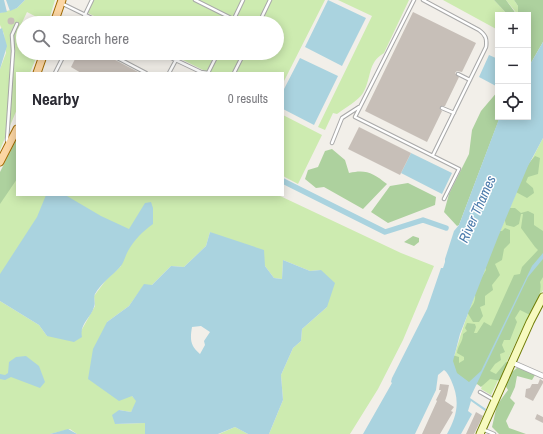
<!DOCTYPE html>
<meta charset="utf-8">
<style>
:root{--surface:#fff;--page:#f7f7f7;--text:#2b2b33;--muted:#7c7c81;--line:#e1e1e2}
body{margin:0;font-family:"Archivo Narrow",sans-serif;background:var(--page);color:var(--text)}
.controls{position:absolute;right:12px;top:12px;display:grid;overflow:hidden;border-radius:0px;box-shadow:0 2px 10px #0003}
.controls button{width:36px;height:36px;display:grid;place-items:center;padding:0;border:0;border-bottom:1px solid var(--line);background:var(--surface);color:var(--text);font:20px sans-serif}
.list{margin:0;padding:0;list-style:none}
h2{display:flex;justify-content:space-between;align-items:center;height:52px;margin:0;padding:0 16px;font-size:17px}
h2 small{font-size:13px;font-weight:400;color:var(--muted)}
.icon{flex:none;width:22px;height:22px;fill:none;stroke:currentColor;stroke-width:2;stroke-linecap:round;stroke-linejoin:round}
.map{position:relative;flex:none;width:543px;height:434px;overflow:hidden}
.search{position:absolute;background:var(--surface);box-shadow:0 2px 10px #0003;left:16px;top:16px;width:268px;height:44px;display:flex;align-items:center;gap:10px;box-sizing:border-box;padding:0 14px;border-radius:22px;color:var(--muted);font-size:15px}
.panel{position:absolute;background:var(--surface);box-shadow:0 2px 10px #0003;left:16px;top:72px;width:268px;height:124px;border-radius:0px}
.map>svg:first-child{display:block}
.grass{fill:#cdebb0}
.forest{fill:#add19e}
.water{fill:#aad3df;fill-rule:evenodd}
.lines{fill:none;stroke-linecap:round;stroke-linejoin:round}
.canal{stroke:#aad3df;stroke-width:5.5}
.building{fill:#c7bfb8}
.lane-casing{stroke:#a9a9a9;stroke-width:4.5}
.street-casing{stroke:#a9a9a9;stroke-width:6}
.secondary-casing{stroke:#707d05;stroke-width:9}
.primary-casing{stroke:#a06b00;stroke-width:9}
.lane{stroke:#fff;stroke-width:2.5}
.street{stroke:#fff;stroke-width:4.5}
.secondary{stroke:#f7fabf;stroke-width:7}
.primary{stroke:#fcd6a4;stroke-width:7}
.labels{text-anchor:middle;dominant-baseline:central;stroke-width:3;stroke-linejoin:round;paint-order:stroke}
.water-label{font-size:14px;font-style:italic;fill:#4a7aab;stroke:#fff}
</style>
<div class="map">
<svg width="543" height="434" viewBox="0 0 543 434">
<rect width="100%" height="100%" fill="#f2efe9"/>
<!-- grass -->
<path class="grass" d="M25,0h30l-7,23 -21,-11 -7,15 3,2v24h15l-8,20h-13v36l-17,41v-81l6,-16 -2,-19 -4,-9v-12l17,-5z
M93,0h232l-42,83v-10h-74l-40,-20h108v-30h-169l-22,-11z
M338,0h71l-25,53c-17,10 -12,25 -21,40 -5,8 -18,15 -26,21l-4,-1 -8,17 -7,-3 54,-111z
M443,0h51l14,15h-10v15z
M506,0h8l4,6v9z
M283,115l39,20 -24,49 -15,-8z
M543,138v115l-62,118 -28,-10c10,-37 24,-73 39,-109 15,-39 31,-77 51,-114z
M17,177v18h261l123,58 33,13 -31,74 -25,49 -28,45h-81l14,-34 -2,-25 12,-27 8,-7 1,-12 25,-22 -6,-37 -11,1 -27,-11 -1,19 -8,-1 -9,-12 -55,-34 -4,14 -22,21 -13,-1 -19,19h-8l-15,21 -22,16 25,74 5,5 -6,11 -12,-2 -4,14 30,-1v11h-68l-7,-5 -20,5h-50v-133l39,24 8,11 34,-5 14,-25 -1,-10 12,-16 15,-14 -121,8v-71z
M543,265v25l-16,29 -36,76 -10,-6 16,-42z
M235,427l13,7h-30h1z"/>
<!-- forest -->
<path class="forest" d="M494,0h12l11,15h-9z
M514,0h29v42l-15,26v-53h-10v-9z
M498,91v26h2l-41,108 -2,1 -13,-14 5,-18 20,-40 3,-24 9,-19z
M17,138v41l-17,25v-32z
M332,149l13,11 4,13c17,-4 24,0 38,11l-24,25 -39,-22 -8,1 -11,-9 3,-9 10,-3 7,-16z
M535,156l5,2 -2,16 -10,3 -2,5 7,6 1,5 -7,5 -13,-7 15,-28z
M408,183l28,14 -1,8 -47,18 -17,-11 19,-26z
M508,208h7l6,5 7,-2 6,3v11l9,6v46l-3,5c3,9 -5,24 -10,33l-10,-5 -5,8 2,4 -7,18h-6l-2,5 3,7 -5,2 1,6 -6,4 -5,7 6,3 10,-12 4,1 -8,18 -12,-2 -9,8 -4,-3 -7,4 -16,-14 -5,-20 10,3v6l5,-3v-3l-7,-4c1,-8 6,-11 6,-19l4,-3 -2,-3 2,-5 8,1 1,3 -2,6h3l7,-11 7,4 23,-51 6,-1 2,-7 16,-17 -3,-3 -14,-19 2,-14h-2l-2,10 -5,3 -8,-2 -2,-8z
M505,228l5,2v13l-6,6 -2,11 -7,4 5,11 -8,10 1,5 -8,6v9l-5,2 3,9 -4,6h-6l-6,-10c7,-7 10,-13 7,-22l12,-20 -2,-6 10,-33h8z
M413,236l6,2v4l-5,4 -10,-4z
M518,367l17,8 -3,5 -15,-4 -2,11 -5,11 5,5 -9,18 3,7 17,6h-27l-7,-7 5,-22 11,-15 -3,-5 6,-12z"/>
<!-- water -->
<path class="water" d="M0,0h4l3,12 -7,1z
M6,0h19l-8,8 -7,3z
M328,0l38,18 -24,48 -37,-19z
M2,28l5,18 -7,23v-40z
M543,42v96l-15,28 -30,71 -38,97 -7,27 4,12 12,9 12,-11 51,-105 11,-13v6l-15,18 -58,121 16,11 -1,2 -14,-10 -3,10 4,3 -11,20h-14c11,-20 13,-34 4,-54 -2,-4 -4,-8 -7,-10l-6,5 -2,15 -21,44h-52l29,-51 -1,-1 1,-4 35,-69 14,-41h2l2,-6v-3l9,-28 5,-6 40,-106 1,-2h28v-49z
M489,55l9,4v22l-2,5 -17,-9z
M300,58l38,18 -24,49 -31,-16v-18z
M411,153l41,20 -10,21 -41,-21z
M46,195l21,1 34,20 28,13 16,-26 6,-1 2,6v16c-10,7 -19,16 -25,27 -3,5 -4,12 -8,16 -8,9 -19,16 -25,27 -2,4 1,9 -1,13 -3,11 -15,17 -12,30l-8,5 -27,-6 -8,-11 -39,-24v-27l37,-57z
M210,232l54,18 1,16 9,12 8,1 1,-19 27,11 11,-1 14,13 -8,24 -25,22 -1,12 -8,7 -12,27 2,25 -14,34h-21l-13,-7 -17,7h-73v-11l-30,1 -3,-9 7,-5 12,2 5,-11 -4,-5 -13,5 -31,-22 5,-30 14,-27 22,-16 15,-22 8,1 19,-19 13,1 22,-21zM201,326l9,6 -6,9 1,4 -5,9c-10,-8 -10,-15 -8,-27z
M26,356l13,10 6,16 -5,6 -29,-11 -6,3 -5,-1v-5l5,1 3,-2 1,-11 7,-5z
M68,429l9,5h-27z"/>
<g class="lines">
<!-- canal -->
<path class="canal" d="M283,181l102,51 38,-12 23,8"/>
</g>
<!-- building -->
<path class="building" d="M413,12l63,31 -14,29 -5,-1 -2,2 4,4 -14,29 -5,1v2l2,2 -15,31 -62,-31z
M7.5 21a3.5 3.5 0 1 1 7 0a3.5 3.5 0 1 1-7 0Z
M69,53h33l38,20h-59l-10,-6 5,-10z
M359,127l52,26 -11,22 -52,-26z
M540,379l3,2v2l-10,18 -8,-4 1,-8 4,-1 2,-4h6z
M440,384l9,1 -2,10 -2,6 9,6 -3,4 2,1 -13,22h-18l15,-33 -1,-1 5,-10h-2z
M476,412l7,4 -9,18h-8z
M537,414l6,3v6l-8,-4z"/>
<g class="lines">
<!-- lane casing -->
<g class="lane-casing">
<path id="lane" d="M195,0l46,23
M414,0l-59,117 104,52 -15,30
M423,0l56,30c7,5 8,9 7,17l-53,108
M63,4l39,19
M81,23l11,-23
M232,23l11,-23
M259,23l11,-23
M108,53l38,20
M161,53l40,19 7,1
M122,60l4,-7
M55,73l10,-20
M169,73l7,-13
M208,73l10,-20
M234,73l10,-20
M458,74l12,6
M442,108l12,5
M8,143l-1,-3 6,-89 -1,-16 5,-11
M332,143l10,-25 17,-11
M480,392l14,8
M482,429l12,5"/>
</g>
<!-- street casing -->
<g class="street-casing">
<path id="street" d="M511,362l32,14"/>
</g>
<!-- secondary casing -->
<g class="secondary-casing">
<path id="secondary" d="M480,434l50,-112 13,-25"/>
</g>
<!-- primary casing -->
<g class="primary-casing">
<path id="primary" d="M54,23l8,-23
M37,73l7,-20
M0,162l17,-33"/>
</g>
<!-- lane -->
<use href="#lane" class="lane"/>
<!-- street -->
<use href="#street" class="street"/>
<!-- secondary -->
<use href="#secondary" class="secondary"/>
<!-- primary -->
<use href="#primary" class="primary"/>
</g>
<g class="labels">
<!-- water labels -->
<g class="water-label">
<text transform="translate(477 209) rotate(-66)">River Thames</text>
</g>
</g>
</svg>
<div class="controls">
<button>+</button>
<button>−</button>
<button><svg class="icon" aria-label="locate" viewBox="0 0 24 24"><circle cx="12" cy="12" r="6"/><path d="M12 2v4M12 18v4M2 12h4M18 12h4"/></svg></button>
</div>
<div class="search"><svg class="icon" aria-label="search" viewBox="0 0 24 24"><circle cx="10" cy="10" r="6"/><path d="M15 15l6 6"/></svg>Search here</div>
<section class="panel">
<h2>Nearby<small>0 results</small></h2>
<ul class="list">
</ul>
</section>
</div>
